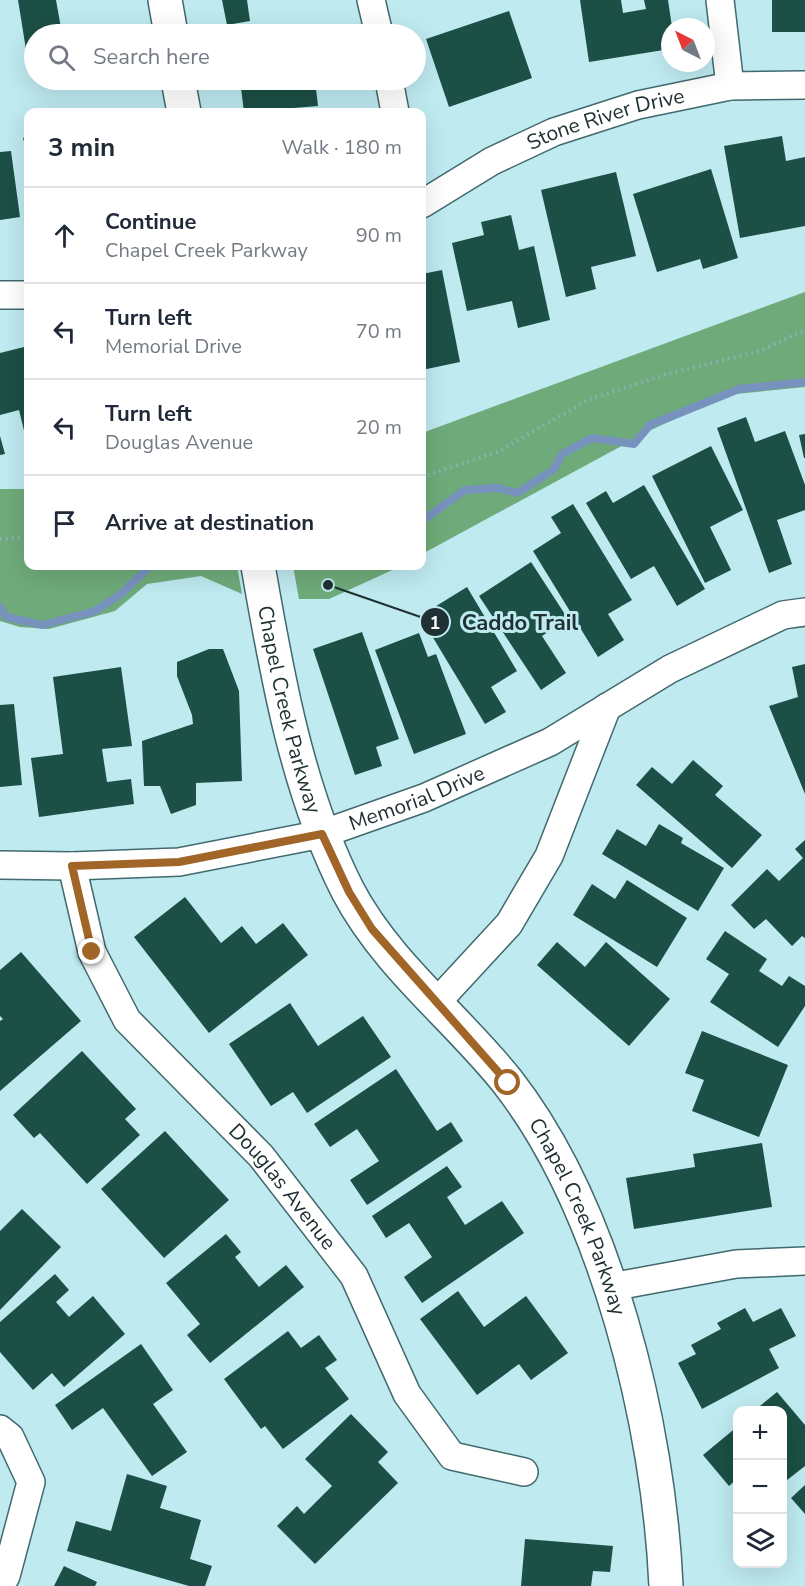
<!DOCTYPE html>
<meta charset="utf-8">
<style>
:root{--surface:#fff;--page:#f2f2f3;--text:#1f2937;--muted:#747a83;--line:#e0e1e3}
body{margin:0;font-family:"Nunito Sans",sans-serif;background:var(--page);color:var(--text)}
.controls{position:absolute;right:18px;bottom:18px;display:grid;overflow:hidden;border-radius:12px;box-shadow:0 6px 24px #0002}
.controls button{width:54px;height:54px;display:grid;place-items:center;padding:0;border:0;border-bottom:2px solid var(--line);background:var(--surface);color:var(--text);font:30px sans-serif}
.compass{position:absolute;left:661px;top:18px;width:54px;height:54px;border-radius:50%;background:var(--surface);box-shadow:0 6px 24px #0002;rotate:318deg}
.stop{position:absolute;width:18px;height:18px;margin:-14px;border:4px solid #a16527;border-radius:50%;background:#fff}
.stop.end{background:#a16527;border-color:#fff;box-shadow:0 2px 6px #0008}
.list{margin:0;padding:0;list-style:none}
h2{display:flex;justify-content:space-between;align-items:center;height:78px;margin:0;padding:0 24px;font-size:26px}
h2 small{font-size:20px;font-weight:400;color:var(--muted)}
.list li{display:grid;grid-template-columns:39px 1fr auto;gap:18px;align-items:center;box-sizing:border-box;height:96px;padding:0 24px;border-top:2px solid var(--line)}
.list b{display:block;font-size:22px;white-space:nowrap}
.list p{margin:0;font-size:20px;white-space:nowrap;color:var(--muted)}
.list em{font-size:20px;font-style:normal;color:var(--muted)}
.icon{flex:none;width:33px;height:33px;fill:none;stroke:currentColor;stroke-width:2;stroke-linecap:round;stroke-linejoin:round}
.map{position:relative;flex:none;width:805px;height:1586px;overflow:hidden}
.search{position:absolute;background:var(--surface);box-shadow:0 6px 24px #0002;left:24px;top:24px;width:402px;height:66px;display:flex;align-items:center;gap:15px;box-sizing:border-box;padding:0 21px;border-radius:33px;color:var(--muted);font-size:22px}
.panel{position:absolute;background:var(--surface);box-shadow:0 6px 24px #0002;left:24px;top:108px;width:402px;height:462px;border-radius:12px}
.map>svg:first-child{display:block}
.forest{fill:#6fab7a}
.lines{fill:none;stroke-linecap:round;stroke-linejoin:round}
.stream{stroke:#7892be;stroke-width:8}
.building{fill:#1c4f45}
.minor-casing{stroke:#41696e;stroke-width:30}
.tertiary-casing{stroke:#41696e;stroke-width:36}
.path{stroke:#8eb2b7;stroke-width:4;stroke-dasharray:1.5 4.5;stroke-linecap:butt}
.minor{stroke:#fff;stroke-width:27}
.tertiary{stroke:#fff;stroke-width:33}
.route{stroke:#a16527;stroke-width:8}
.labels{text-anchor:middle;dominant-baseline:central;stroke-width:6;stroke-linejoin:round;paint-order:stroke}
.street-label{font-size:21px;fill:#203133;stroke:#beeaf0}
.leader{fill:none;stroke:#203133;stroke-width:2}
.callout-dot{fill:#203133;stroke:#beeaf0;stroke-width:2}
.mark-label{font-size:18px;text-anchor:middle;font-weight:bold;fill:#fff}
.callout-label{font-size:22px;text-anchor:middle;font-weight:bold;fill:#203133;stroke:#beeaf0;stroke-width:6;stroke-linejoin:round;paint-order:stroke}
</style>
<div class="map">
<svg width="805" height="1586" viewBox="0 0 805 1586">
<rect width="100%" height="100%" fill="#beeaf0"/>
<!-- forest -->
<path class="forest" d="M805,292v95l-79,8 -75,35 -229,124v-121z
M0,489h28v77h209l5,28 -41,-18 -54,8 -32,27 -66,18 -29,-2 -20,-6z
M293,566h108l-72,33h-30z"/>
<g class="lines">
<!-- stream -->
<path class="stream" d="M422,521l43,-31 33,-2 20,5 36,-24 8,-15 30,-16 42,6 16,-19 89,-36 66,-7
M0,607l6,10 37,8 52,-14 26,-17 29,-28"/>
</g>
<!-- building -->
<path class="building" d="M18,0h38l6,34h-28v27l-6,1z
M222,0h25l3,21 -23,4z
M580,0h41l2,13 23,-4 -2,-9h24l4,27 -2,22 -81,13z
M772,0h33v32h-33z
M509,11l23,67 -83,29 -23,-68z
M311,26l1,8h-56v-1z
M240,80h75l3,26 -74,6z
M28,136v20l-5,-18z
M782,136l4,25 19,-4v69l-65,12 -16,-92z
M11,151l9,66 -20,3v-68z
M711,169l27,89 -35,11 -3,-10 -43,13 -24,-78z
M616,172l20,84 -45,11 5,22 -30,8 -25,-107z
M511,215l8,35 15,-4 16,74 -32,8 -6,-27 -45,10 -15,-68 32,-8 -3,-13z
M442,270l18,92 -38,8v-96z
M28,346v101l-9,-37 -19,5v-62z
M746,417l9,25 30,-11 20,54v25l-28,10 15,44 -23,9 -52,-145z
M805,434v24h-1l-5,-23z
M0,436l5,18 -5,1z
M711,446l32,64 -33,17 21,43 -26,13 -53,-107z
M644,485l61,104 -28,17 -23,-40 -23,13 -45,-76 20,-12 7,12z
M573,504l59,96 -24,14 16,26 -26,17 -65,-106 28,-18 -10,-16z
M531,562l37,57 -26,17 24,37 -25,17 -62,-94z
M467,587l50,84 -26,16 15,25 -21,12 -65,-108z
M362,632l37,107 -23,8 6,19 -27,9 -42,-126z
M419,633l9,24 8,-3 30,80 -52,20 -39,-104z
M209,649h14l16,42 3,90 -46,2v22l-25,9 -11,-28h-16l-2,-45 51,-17 -1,-9 -15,-39v-14z
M805,664v130l-36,-88 29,-9 -6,-30z
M121,667l11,79 -30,3 5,33 24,-3 3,25 -95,13 -8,-59 32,-4 -10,-77z
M14,704l8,81 -22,2v-82z
M693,760l30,26 -8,9 47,40 -30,33 -96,-83 16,-18 20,17z
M659,824l24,14 -2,5 43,25 -26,43 -96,-57 15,-25 29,17z
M805,840v98l-3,-2 -10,10 -26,-27 -12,10 -23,-24 36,-36 12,12 24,-23 -8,-9z
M627,880l60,38 -30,49 -84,-52 19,-31 23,15z
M185,897l36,46 21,-17 14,18 27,-21 25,32 -99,78 -75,-96z
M725,931l42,28 -8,12 23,15 7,-10 16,10v20l-27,41 -68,-45 19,-28 -23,-15z
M557,942l28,25 21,-25 64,57 -41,47 -92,-81z
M21,952l60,69 -81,70v-70l3,-2 -3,-3v-46z
M290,1003l28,43 45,-30 28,41 -84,56 -14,-21 -22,14 -42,-62z
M702,1031l86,34 -29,72 -67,-26 12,-31 -19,-7z
M82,1051l54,58 -11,10 15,16 -53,49 -47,-51 -6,5 -21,-23z
M396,1069l41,62 14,-9 12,19 -96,64 -17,-25 29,-19 -22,-32 -27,18 -16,-23z
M165,1131l64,69 -65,58 -63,-69z
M762,1143l10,64 -138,22 -8,-51 69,-11 -2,-13z
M447,1166l15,21 -15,10 18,28 37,-24 22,32 -102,70 -18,-26 28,-20 -23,-34 -23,15 -14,-22z
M22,1209l39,38 -61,63v-79z
M226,1234l15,18 -6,5 24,30 27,-22 18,22 -94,76 -23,-28 13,-11 -34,-41z
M55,1274l14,16 -13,12 13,15 24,-21 32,38 -61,53 -12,-14 -19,17 -33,-38v-30z
M458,1291l26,36 42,-31 42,57 -37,27 -12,-16 -42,31 -57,-76z
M745,1308l8,14 28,-14 15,28 -27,13 10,19 -77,41 -24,-46 18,-9 -5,-9 30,-16 -4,-6z
M288,1331l13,17 18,-13 18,25 -12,8 24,31 -66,50 -18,-23 -4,3 -37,-50z
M141,1344l32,46 -20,14 34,48 -35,24 -49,-68 -31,22 -17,-25z
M777,1392l28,33v41l-23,18v-74h-27z
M351,1414l37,38 -10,10 20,21 -83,81 -38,-38 20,-20 7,8 28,-28 -27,-27z
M738,1426v52l-9,8 -26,-31z
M127,1474l40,12 -7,22 41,12 -11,39 22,7 -7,20h-16l-122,-35 9,-30 35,10z
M805,1485v29l-14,-16z
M525,1539l88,7 -3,26 -17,-1 -2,15h-70z
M64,1566l33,16 -2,4h-41z"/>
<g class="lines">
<!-- minor casing -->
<g class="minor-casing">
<g id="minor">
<path d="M371,0l8,34"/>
<path d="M720,0l10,86"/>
<path d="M389,80l6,32"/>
<path id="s1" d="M422,204l70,-43 62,-29 84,-27 92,-19 75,-1"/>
<path d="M0,295h28"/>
<path id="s2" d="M0,865l72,1 107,-4 143,-28 102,-36 126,-56 120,-73 113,-54 22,-3"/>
<path id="s3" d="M72,866l20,86 35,68 134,136 93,120 53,118 45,62 72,16"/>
<path d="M436,1003l73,-79 40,-68 58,-149"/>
<path d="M611,1287l125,-23 69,-3"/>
<path d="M0,1429l10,8 21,45 -25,94 -6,10"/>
</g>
</g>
<!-- tertiary casing -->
<g class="tertiary-casing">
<g id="tertiary">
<path d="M165,0l6,34"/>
<path d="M178,80l6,32"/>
<path id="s4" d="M258,566c19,109 39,225 90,325 39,74 108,126 159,190 100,128 152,345 159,505"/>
</g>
</g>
<!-- path -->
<path class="path" d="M422,477l75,-25 93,-53 81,-26 89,-22 45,-21
M0,539l28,-1"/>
<!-- minor -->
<use href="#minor" class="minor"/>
<!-- tertiary -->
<use href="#tertiary" class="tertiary"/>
</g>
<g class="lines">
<!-- route -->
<path class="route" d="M92,952l-20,-86 107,-4 143,-28 27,58 23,37 136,154"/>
</g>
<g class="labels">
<!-- street labels -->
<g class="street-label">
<text stroke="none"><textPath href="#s1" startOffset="204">Stone River Drive</textPath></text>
<text stroke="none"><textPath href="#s4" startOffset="147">Chapel Creek Parkway</textPath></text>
<text stroke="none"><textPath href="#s2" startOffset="426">Memorial Drive</textPath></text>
<text stroke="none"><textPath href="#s3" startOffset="393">Douglas Avenue</textPath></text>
<text stroke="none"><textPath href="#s4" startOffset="741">Chapel Creek Parkway</textPath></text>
</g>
</g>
<!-- callouts -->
<path class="leader" d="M328 585L435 622"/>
<g class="callout-dot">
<circle cx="328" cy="585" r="6"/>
<circle cx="435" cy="622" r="15"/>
</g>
<g class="mark-label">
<text x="435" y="629">1</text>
</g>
<g class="callout-label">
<text x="520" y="630">Caddo Trail</text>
</g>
</svg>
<div class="controls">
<button>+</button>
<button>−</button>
<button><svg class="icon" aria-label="layers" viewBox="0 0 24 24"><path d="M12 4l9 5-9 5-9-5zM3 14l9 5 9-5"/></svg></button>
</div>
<svg class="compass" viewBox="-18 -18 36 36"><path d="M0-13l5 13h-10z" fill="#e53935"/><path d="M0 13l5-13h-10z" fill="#747a83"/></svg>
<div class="stop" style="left:508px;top:1083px"></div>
<div class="stop end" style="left:92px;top:952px"></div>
<div class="search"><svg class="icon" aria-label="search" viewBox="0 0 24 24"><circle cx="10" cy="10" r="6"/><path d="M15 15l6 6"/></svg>Search here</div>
<section class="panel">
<h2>3 min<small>Walk · 180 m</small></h2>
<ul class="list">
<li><svg class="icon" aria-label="ahead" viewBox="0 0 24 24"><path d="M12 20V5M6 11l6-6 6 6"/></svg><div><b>Continue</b><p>Chapel Creek Parkway</p></div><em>90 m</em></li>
<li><svg class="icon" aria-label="left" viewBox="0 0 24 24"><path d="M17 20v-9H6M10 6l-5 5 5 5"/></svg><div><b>Turn left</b><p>Memorial Drive</p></div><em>70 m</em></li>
<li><svg class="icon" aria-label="left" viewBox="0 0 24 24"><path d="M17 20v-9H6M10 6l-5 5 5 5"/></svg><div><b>Turn left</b><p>Douglas Avenue</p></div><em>20 m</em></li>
<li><svg class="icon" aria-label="arrive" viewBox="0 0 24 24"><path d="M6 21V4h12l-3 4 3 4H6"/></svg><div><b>Arrive at destination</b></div></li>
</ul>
</section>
</div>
